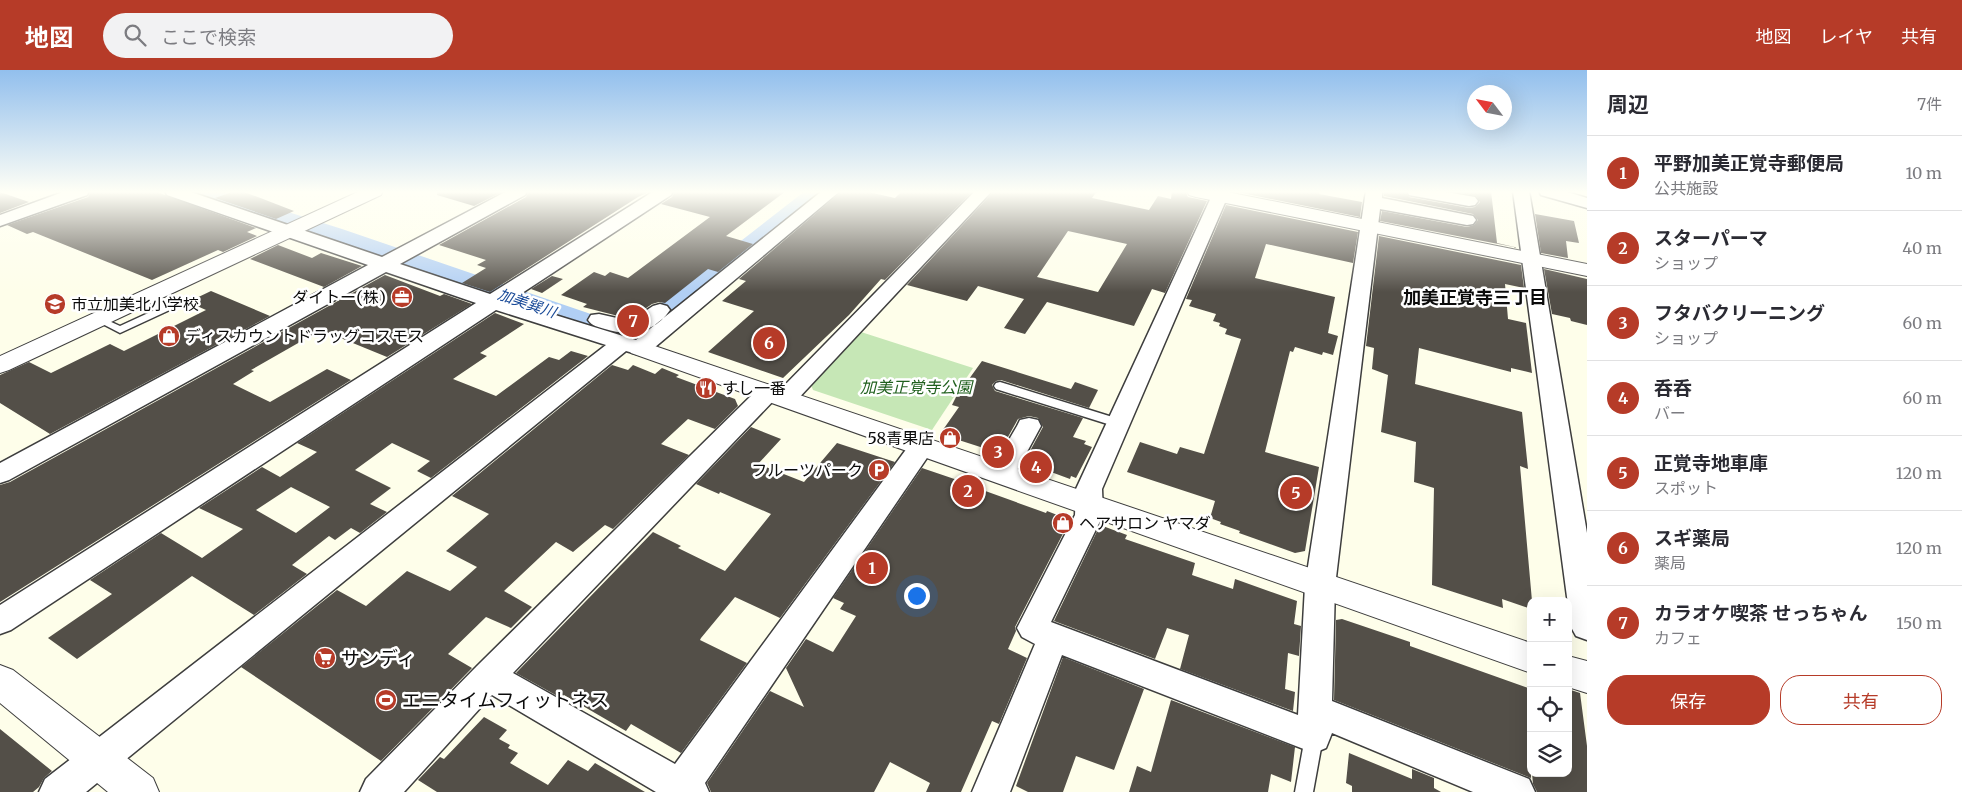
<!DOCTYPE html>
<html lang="ja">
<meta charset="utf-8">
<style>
:root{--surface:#fff;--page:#f2f2f3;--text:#2b2b33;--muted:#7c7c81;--line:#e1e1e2;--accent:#b63b28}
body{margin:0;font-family:Merriweather,"Noto Sans JP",serif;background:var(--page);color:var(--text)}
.controls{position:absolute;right:15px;bottom:15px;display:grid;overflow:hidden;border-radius:10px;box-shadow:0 5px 20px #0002}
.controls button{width:45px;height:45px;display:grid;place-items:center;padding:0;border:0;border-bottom:1px solid var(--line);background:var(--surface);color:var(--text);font:25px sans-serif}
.compass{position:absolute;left:1467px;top:15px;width:45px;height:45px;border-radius:50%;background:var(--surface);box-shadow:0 5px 20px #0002;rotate:302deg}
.you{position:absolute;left:916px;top:525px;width:18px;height:18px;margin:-12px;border:4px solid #fff;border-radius:50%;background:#1a73e8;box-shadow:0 0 0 8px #1a73e833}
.badge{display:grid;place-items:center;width:32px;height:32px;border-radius:50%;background:var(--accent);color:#fff;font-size:16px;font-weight:700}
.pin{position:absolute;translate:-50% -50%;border:2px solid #fff;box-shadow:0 1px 5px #0006}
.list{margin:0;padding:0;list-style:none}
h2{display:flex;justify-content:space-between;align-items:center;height:65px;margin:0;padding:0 20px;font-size:21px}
h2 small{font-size:16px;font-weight:400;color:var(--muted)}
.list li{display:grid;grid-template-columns:32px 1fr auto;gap:15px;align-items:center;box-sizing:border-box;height:75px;padding:0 20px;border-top:1px solid var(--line)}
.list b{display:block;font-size:19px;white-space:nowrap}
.list p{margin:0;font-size:16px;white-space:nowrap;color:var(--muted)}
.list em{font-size:16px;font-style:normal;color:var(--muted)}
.actions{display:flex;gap:10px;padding:15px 20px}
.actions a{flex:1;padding:11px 0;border:1px solid var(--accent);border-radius:20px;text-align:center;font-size:18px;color:var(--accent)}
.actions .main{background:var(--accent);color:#fff}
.icon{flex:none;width:28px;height:28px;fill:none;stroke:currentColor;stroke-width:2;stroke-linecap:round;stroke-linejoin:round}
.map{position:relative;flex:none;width:1587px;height:722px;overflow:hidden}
header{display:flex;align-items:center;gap:30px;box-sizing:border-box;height:70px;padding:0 25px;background:var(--accent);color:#fff}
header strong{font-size:24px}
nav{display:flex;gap:28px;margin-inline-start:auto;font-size:18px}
.search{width:350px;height:45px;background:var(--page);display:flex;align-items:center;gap:12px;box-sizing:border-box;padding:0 18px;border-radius:28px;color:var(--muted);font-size:19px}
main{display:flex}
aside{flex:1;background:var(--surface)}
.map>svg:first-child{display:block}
.green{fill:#c6e7b6}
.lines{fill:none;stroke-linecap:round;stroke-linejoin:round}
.river{fill:#b1cff4;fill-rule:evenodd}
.building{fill:#534f48;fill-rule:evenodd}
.service-casing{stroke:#3e3e3e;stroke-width:3}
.minor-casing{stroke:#3e3e3e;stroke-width:3}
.tertiary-casing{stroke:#3e3e3e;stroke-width:2}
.service{fill:#fff;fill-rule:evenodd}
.minor{fill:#fff;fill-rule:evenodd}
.tertiary{fill:#fff;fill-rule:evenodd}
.labels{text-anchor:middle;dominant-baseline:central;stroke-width:5;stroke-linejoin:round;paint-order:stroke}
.far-water-label{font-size:15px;font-style:italic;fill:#194a98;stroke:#fff}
.poi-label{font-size:16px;fill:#0b0b0b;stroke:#fff;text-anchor:start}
.park-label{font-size:16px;font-style:italic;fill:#20601e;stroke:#fff}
.neighbourhood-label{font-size:18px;font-weight:bold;fill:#0b0b0b;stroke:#fff}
.near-poi-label{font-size:19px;fill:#0b0b0b;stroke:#fff;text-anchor:start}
</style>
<header>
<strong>地図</strong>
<div class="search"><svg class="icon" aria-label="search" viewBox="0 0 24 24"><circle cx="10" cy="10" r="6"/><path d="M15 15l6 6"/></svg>ここで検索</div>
<nav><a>地図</a><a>レイヤ</a><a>共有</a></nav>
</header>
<main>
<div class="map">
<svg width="1587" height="722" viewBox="0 0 1587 722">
<rect width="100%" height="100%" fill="#fefeea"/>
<!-- green -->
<path class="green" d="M861,262l112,36 -41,62 -119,-40 -2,-5z"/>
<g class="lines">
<!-- river -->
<path class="river" d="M182,121h39l121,38 284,97 7,-1 172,-134h30l-4,6 -176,144 -31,6 -302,-106 -137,-44z"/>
</g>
<!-- building -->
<path class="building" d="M91,121h63l102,37 -9,4 10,4 -34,16 -5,-2 -66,30 -119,-48 -6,2 -20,-9 81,-28z
M235,121h7l52,20 -18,8 -61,-21z
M437,121h67l-30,15 -37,-11z
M529,121h122l-13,6 -148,95 -28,-9 24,-15 -9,-3 9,-5 -47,-15 87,-48z
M675,121h111l-60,45 27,8 -35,28 -10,-3 -43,34 -6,-1 -7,2 -22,15 -47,-12 4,-3 -26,-9 33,-23 11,4 5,-4 18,6 82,-61 -49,-13 11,-7z
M842,121h22l31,7 7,-7h71l-88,89 -4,-1 -32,36 -66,63 -75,-26 46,-41 -32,-10 24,-20 -7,-2z
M994,121h103l-5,7 57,12 9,-14 13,3 1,-8h13l3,6 19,4 -42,92 -13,-4 -18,37 -87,-24 -22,32 -21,-6 20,-29 -46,-13 -11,15 -60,-16zM1068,161l59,13 -29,48 -61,-15z
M1232,121h88l-1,3 43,8 -2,15z
M1384,121h21l4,6 60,11 6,-1 5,-5 -4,-6 -27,-5h42l6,52 22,5 -139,-27 2,-10 85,16 7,-2 4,-5 -5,-6 -89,-18z
M0,122l29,10 -29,11z
M1226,135l132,27 -5,31 -87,-19 -11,34 80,19 -7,36 10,3 -5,19 -10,-3 -1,3 -27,-8 -2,5 -3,-1 -25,101 54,15 -14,84 -10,2 -56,-20 1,-2 -20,-7 1,-2 -11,-4 5,-17 -88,-29 13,-30 37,12 3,-7 24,7 37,-115 -16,-5 2,-5 -8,-3 1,-3 -7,-2 3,-7 -27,-8 3,-6 -6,-1z
M1535,144l39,7 5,22 -13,-2 2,17 -27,-5z
M1379,166l142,29 3,23 -19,-4 3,35 18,4 6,50 -21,-5v4l-92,-24 -4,36 107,28 6,57 -8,-3 12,135 -1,8 -29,-10 1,9 -71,-23 2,-97 -20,-6 2,-40 -35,-10 7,-57 -16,-6 2,-21 -8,-2z
M278,175l34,13 9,-5 41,13 -38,21 -74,-28z
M1544,199l43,10v46l-16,-4 -1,-3 -18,-4z
M385,205l55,21 4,-2 28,10 -85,53 -66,-27 -70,40 3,1 -21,13 37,18 57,-33 24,11 -351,222v-117l10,-3z
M552,206l11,3 -21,14 -11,-4z
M211,221l59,25 -220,118 -50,-31v-28l29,-13 22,11 59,-29 14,7 82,-41 -18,-8z
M495,243l29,11 -44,29 7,3 -34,23 43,17 53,-39 10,3 12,-9 17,5 -157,122 -14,-7 13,-10 -38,-18 -37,27 36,18 -21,16 17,8 -27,21 -9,-5 -16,12 -6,-4 -37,29 15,9 -53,41 -62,-39 -115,83 -29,-21 64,-44 -22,-14 71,-47 41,25 41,-29 -44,-21 63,-41 18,10 37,-25 -20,-9zM291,417l39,20 -34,26 -40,-23z
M982,291l89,28 4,-7 23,8 -9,18 -88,-28 -5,1 -4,4 3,6 88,27 -10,19 13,4 -2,3 8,3 -16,31 -5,-2 -1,3 -46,-17 19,-35 -5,-9 -9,-2 -11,3 -19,34 -59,-19 19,-27 -7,-2 4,-8z
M612,295l16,5 5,-5 22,9 7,-6 17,7 -3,2 59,22 3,7 -23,23 -27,-10 -27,25 28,11 -76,74 -8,-4 -32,27 -17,-10 -52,49 28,16 -21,21 -25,-11 -38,37 24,14 -91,93 -140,-94 96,-77 29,16 41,-35 43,20 27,-24 -31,-16 43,-37 -37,-18z
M751,357l30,12 -23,25 46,18 33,-39 58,19 -115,156 -45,-21 -34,41 -1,2 47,23 -66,90 -50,-29 -5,7 -62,-36 -3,3 -45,-25 137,-141 28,14 -3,2 47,23 46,-57 -51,-22 -1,2 -23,-10z
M922,398l56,19 -1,1 69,25 1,-2 23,9 -55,107 1,4 -8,18 19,9 -28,66 -7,-3 -31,71h-35l4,-9 -40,-21 -16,30h-163l-4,-9 63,-92 34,16 -18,-39 20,-29 27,13 23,-36 -16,-7 4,-6 -11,-5z
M1100,455l27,10 -2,4 70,24 -3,12 41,14 2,-10 62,22 -3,23 7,2 -2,30 -11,-3 -3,36 10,3 -2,19 -113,-42 9,-34 -22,-7 -12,31 -101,-38z
M1342,549l68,23v4l121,43v89l-197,-78 2,-80z
M1063,587l81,32 -30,81 -38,-14 -13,36h-35l-12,-6z
M1568,619l12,4 7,53v46h-50l-4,-8 -1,-11h36z
M1171,630l124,47 -4,35 -20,-8 -3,18h-139l8,-26 14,6z
M484,647l23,13 -8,9 11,6 -2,3 10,5 -8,10 38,22 20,-25 20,11 7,-8 50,29h-208l-19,-12 22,-23 4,2z
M0,659l52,42 -8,7 -5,9 -6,5h-33z
M1349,683l63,26v-10l22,9v10l7,4h-89v-6l-6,-3z"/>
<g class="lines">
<!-- service casing -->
<g class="service-casing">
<path id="service" d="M170,233l5,3 -1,2 -54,25 -27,-14 5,-3 22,10z
M1000,312l122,38 2,3 -6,4 -4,-1 -118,-37 -2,-3 2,-3z
M1314,659l6,2 3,6 -10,55h-18l10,-55 3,-6z"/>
</g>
<!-- minor casing -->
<g class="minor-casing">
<path id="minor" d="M66,121h23l-2,4 -87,31v-11z
M165,121h23l194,66 125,-66h20l-2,4 -125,69 90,30 164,-103h19l-2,4 -161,106 126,39 186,-149h18l-192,162 -8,2 -14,-4 -540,441h-47l6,-13 561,-434 -110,-35 -485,320 -11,4v-29l476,-302 -90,-31 -377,208 -9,3v-20l368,-198 -201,-70z
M975,121h17l-197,211 -8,2 -8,-2 -3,-4 -263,275 162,91 238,-324 9,-2 9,2 4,6 -4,6 -226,331 4,9h-53l-164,-97 -88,97h-44l6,-13 111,-113 283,-279 8,-2 8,2 3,4z
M1214,121h16l-128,298 1,26 -52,107 247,93 7,-129 61,-395h16v7l91,18 3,4 -3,4 -6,1 -87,-16 -45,377 -3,115 197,78 6,13h-62l-141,-59 -6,15 -12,5 -252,-98 -52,137h-38l63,-148 -13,-7 -5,-9 58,-113 1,-26z
M1407,121h33l35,6 3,4 -3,4 -6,1 -60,-11z
M1513,121h16l58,342v107l-11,-4 -5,-9z
M1539,121h25l23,7v10l-46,-13z
M660,234l7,2 3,4c-15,23 -41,27 -65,19 -7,-2 -13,-3 -17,-9l3,-5 8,-1 31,7 23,-15z
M1029,348l9,2 3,6 -26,48 -4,6 -9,3 -9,-3 -4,-6 28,-48 3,-6z"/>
</g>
<!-- tertiary casing -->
<g class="tertiary-casing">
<path id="tertiary" d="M360,121h23l-2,4 -372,175 -9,3v-17z
M1187,121h35l365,73v12l-391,-79 -7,-2z
M640,271l891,302v30l-900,-320 -3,-5 3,-5z
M1568,586l19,5v32l-19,-6z
M0,595l13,5 140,108 6,14h-51l-108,-89z"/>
</g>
<!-- service -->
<use href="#service" class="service"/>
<!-- minor -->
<use href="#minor" class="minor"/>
<!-- tertiary -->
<use href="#tertiary" class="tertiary"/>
</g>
<!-- sky -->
<linearGradient id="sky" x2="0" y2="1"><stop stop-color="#92bfed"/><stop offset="0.55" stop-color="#fffff6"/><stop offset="1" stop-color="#fffff6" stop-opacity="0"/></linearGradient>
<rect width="1587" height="222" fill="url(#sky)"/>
<!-- icons -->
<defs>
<g id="office-disc" transform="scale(1.125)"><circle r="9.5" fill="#b63b28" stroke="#fff"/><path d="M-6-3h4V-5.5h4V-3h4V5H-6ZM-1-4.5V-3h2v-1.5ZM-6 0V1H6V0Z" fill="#fff"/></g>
<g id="school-disc" transform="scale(1.125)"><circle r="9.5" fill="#b63b28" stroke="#fff"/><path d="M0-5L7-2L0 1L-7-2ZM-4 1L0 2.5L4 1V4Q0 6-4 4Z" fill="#fff"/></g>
<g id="shop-disc" transform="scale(1.125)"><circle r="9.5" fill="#b63b28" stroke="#fff"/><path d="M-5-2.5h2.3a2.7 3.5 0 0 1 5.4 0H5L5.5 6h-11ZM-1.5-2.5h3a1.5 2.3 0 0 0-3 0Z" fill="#fff"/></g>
<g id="restaurant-disc" transform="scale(1.125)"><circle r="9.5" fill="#b63b28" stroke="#fff"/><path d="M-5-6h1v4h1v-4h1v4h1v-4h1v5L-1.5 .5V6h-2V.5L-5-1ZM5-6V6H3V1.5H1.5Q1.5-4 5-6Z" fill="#fff"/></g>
<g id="parking-disc" transform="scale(1.125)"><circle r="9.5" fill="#b63b28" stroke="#fff"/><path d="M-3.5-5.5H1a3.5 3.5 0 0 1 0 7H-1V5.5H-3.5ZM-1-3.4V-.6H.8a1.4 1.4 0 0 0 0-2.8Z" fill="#fff"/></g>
<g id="supermarket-disc" transform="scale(1.125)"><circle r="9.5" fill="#b63b28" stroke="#fff"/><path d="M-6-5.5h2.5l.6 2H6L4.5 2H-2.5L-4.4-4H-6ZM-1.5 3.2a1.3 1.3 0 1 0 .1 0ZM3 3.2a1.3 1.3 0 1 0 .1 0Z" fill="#fff"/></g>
<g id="stadium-disc" transform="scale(1.125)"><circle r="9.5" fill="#b63b28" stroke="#fff"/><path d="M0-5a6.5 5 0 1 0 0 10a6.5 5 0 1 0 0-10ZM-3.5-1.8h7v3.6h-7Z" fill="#fff"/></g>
</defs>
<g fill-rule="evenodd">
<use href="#office-disc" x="402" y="227"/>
<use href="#school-disc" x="55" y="234"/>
<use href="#shop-disc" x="169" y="266"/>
<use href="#restaurant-disc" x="706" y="318"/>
<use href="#shop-disc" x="950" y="368"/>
<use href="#parking-disc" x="879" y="400"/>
<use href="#shop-disc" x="1063" y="453"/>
<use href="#supermarket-disc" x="325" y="588"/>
<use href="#stadium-disc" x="386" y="630"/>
</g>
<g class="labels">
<!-- far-water labels -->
<g class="far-water-label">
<text transform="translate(527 233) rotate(19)">加美巽川</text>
</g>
<!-- poi labels -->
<g class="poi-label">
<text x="386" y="227" text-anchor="end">ダイトー(株)</text>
<text x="71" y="234">市立加美北小学校</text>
<text x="185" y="266">ディスカウントドラッグコスモス</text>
<text x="722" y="318">すし一番</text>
<text x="934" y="368" text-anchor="end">58青果店</text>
<text x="863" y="400" text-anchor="end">フルーツパーク</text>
<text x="1079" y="453">ヘアサロン ヤマダ</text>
</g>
<!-- park labels -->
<g class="park-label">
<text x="916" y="317">加美正覚寺公園</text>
</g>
<!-- neighbourhood labels -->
<g class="neighbourhood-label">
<text x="1475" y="227">加美正覚寺三丁目</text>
</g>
<!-- near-poi labels -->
<g class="near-poi-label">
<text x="341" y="588">サンディ</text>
<text x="402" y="630">エニタイムフィットネス</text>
</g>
</g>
</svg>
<div class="controls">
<button>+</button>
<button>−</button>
<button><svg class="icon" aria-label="locate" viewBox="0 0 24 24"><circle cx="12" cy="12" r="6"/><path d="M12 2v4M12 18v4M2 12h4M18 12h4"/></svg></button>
<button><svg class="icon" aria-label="layers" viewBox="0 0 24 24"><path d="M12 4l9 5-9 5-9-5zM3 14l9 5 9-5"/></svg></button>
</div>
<svg class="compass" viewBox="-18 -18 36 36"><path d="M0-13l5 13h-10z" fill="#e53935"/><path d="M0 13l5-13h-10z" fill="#7c7c81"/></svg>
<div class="you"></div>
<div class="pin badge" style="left:872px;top:498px">1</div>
<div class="pin badge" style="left:968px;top:421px">2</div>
<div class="pin badge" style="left:998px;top:382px">3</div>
<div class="pin badge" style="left:1036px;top:397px">4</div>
<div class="pin badge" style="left:1296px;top:423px">5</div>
<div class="pin badge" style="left:769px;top:273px">6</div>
<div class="pin badge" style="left:633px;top:251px">7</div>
</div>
<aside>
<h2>周辺<small>7件</small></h2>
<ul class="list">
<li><span class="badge">1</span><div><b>平野加美正覚寺郵便局</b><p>公共施設</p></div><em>10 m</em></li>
<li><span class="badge">2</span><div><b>スターパーマ</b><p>ショップ</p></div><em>40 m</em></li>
<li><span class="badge">3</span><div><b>フタバクリーニング</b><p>ショップ</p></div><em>60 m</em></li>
<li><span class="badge">4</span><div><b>呑呑</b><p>バー</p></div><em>60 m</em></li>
<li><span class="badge">5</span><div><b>正覚寺地車庫</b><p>スポット</p></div><em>120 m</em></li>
<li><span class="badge">6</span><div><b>スギ薬局</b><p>薬局</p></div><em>120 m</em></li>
<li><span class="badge">7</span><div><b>カラオケ喫茶 せっちゃん</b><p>カフェ</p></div><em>150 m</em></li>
</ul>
<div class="actions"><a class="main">保存</a><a>共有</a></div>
</aside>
</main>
